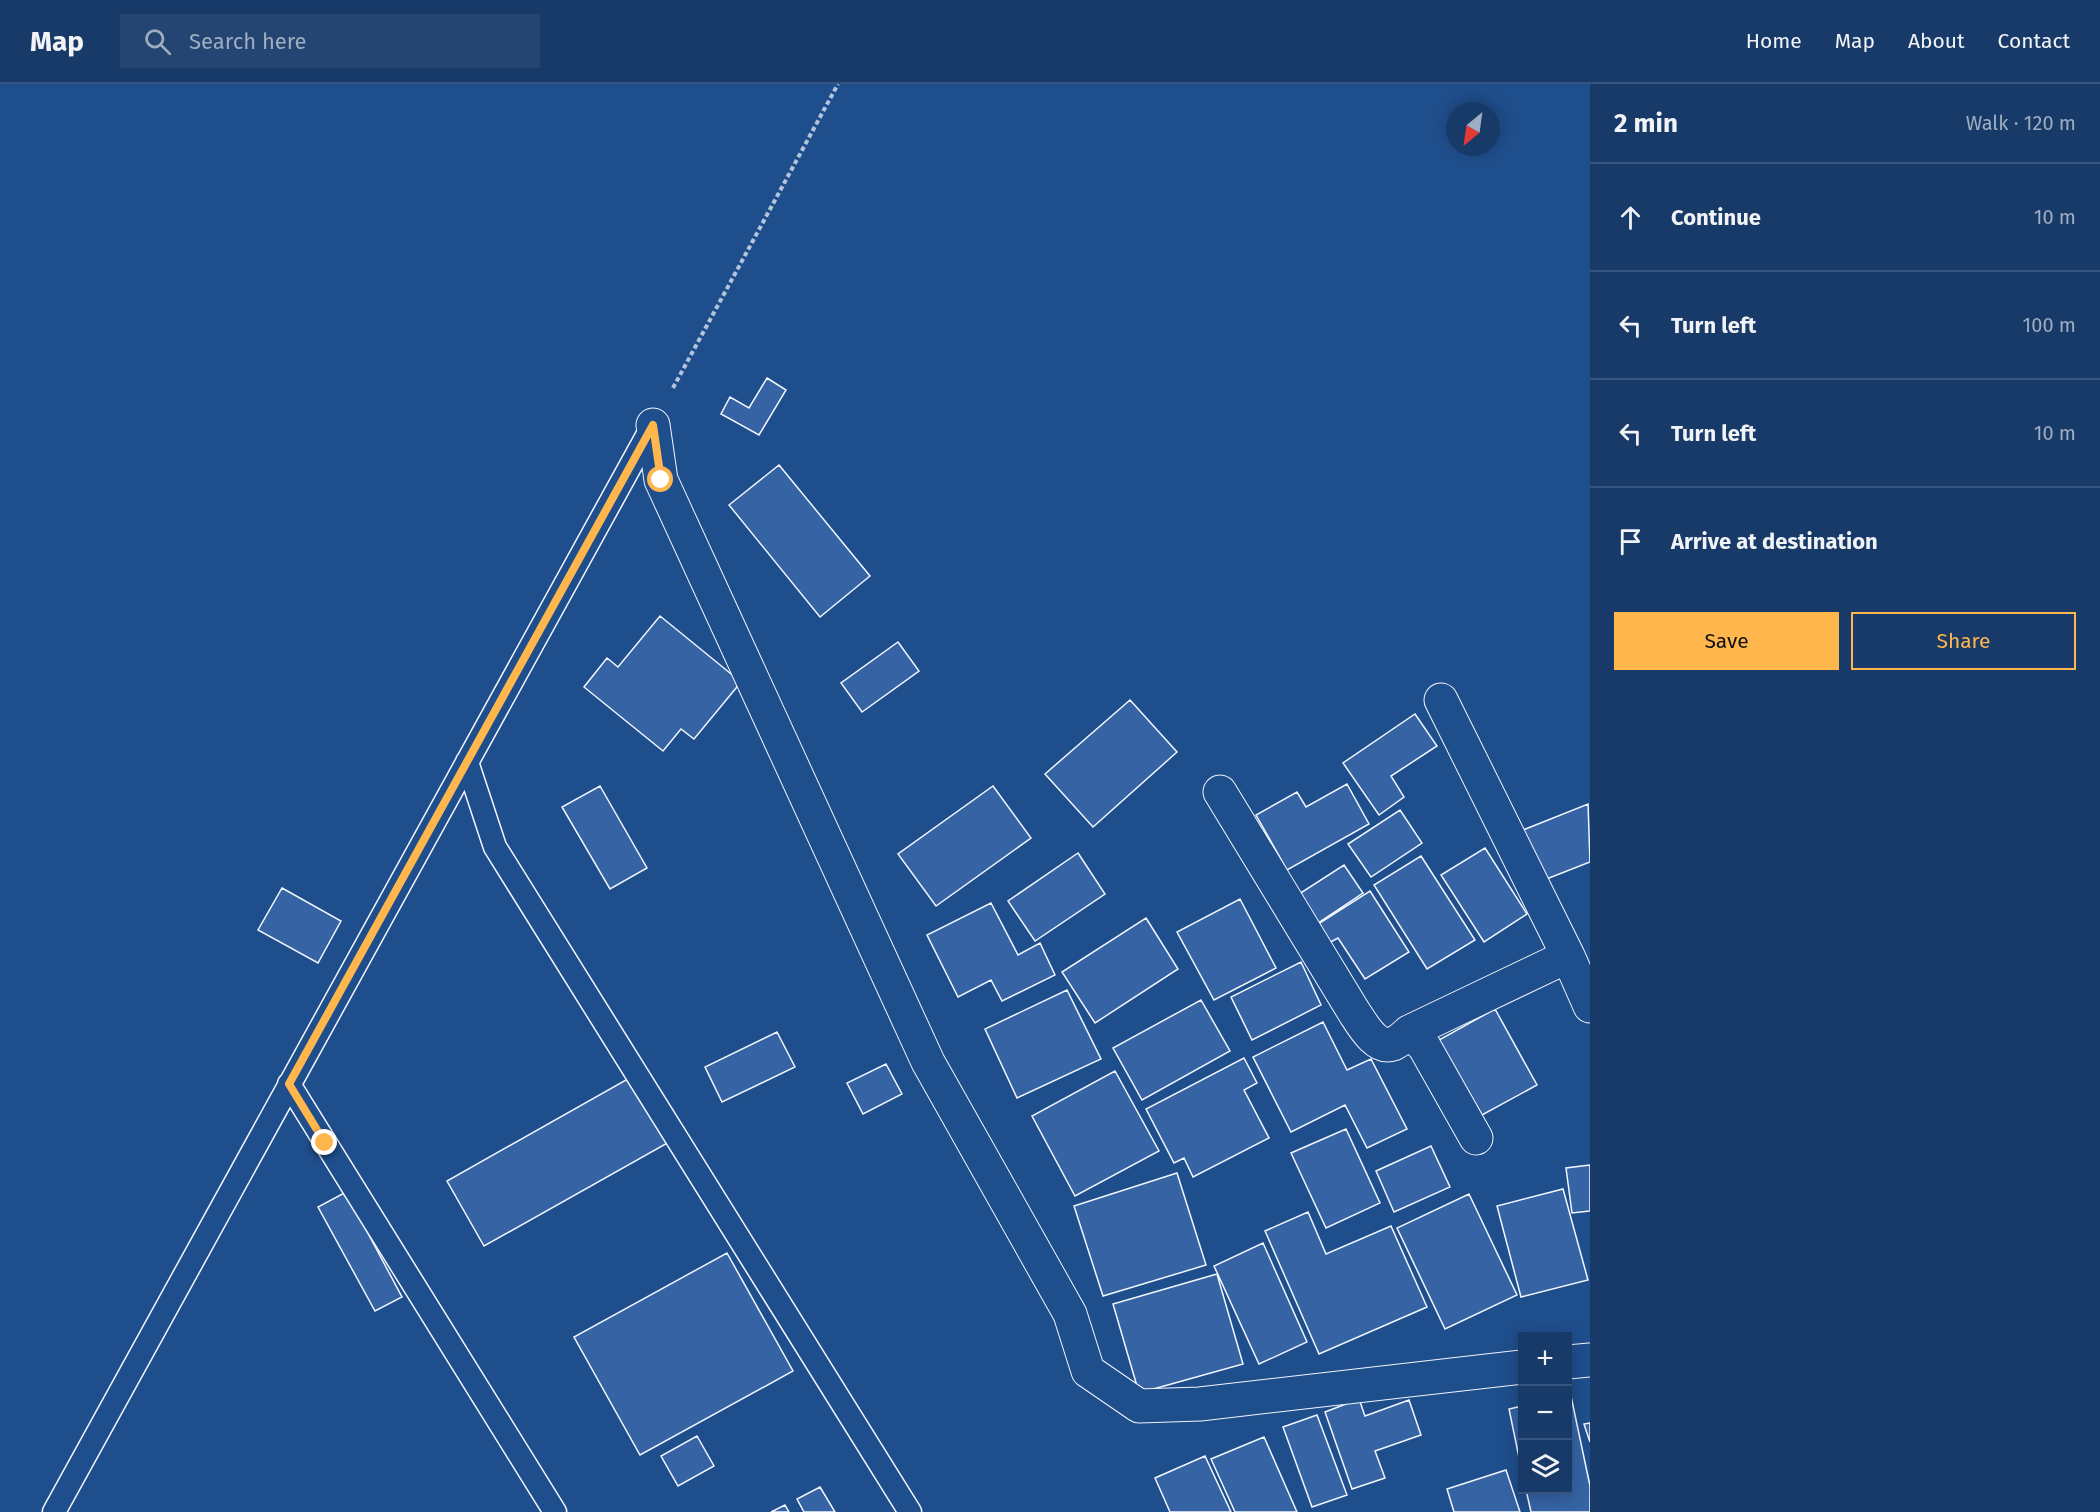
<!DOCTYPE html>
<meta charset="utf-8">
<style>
:root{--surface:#173a69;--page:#244571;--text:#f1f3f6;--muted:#9eadc0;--line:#36547d;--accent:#ffb74d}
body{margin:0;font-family:"Fira Sans",sans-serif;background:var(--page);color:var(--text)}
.controls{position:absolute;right:18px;bottom:18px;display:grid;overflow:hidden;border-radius:0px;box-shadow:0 3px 15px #0003}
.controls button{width:54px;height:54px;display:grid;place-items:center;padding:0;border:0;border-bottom:2px solid var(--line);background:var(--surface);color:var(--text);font:30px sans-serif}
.compass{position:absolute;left:1446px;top:18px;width:54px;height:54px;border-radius:50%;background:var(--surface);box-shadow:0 3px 15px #0003;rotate:209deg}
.stop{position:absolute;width:18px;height:18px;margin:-14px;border:4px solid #ffb74d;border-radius:50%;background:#fff}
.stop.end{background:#ffb74d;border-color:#fff;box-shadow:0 2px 6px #0008}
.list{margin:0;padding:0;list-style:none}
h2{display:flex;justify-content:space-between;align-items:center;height:78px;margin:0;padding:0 24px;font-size:26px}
h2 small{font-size:20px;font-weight:400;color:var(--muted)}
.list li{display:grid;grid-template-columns:39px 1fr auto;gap:18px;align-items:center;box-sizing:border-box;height:108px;padding:0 24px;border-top:2px solid var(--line)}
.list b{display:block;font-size:22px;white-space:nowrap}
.list em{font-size:20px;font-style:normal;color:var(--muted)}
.actions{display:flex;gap:12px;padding:18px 24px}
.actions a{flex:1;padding:14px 0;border:2px solid var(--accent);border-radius:0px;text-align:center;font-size:21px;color:var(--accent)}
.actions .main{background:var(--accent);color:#111}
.icon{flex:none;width:33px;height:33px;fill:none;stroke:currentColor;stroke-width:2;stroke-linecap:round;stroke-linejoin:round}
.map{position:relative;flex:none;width:1590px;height:1428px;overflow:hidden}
header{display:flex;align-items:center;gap:36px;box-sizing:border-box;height:84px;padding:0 30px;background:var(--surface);border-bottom:2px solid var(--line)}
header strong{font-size:28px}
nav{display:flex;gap:33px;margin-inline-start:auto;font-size:21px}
.search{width:420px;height:54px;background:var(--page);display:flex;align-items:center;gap:15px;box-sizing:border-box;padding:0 21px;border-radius:0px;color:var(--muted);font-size:22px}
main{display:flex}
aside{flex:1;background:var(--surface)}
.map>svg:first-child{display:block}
.building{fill:#3563a3;stroke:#f2f6ff;stroke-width:1.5}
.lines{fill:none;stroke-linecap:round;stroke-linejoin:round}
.lane-casing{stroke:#f2f6ff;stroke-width:25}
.street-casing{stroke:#f2f6ff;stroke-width:35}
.path{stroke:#b3c4dc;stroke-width:4;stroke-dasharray:4.5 3;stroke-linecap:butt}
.lane{stroke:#1f4e8c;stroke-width:22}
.street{stroke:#1f4e8c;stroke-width:33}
.route{stroke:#ffb74d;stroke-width:8}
</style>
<header>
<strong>Map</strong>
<div class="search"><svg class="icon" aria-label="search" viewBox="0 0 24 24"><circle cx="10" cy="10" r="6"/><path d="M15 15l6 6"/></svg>Search here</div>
<nav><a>Home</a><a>Map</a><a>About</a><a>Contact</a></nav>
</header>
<main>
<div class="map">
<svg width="1590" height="1428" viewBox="0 0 1590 1428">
<rect width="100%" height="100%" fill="#1f4e8c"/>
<!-- building -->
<path class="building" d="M767,294l19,12 -27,45 -38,-21 9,-17 19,11z
M779,381l91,111 -50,41 -91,-112z
M660,532l81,66 -47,57 -13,-10 -18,22 -79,-64 23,-29 11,9z
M898,558l21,29 -57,41 -21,-29z
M1130,616l47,52 -84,75 -48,-53z
M1415,630l22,32 -46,30 13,21 -25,18 -36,-52z
M1347,700l22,40 -82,46 -31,-55 41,-23 9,15z
M600,702l47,82 -37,21 -48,-82z
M993,702l38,52 -95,68 -38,-52z
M1588,720l2,58 -46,18 -21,-50z
M1400,726l22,33 -51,34 -23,-33z
M1485,764l42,66 -43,28 -43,-67z
M1078,769l27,41 -70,47 -27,-40z
M1421,772l54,84 -48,29 -53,-84z
M1344,781l19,28 -45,30 -19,-29z
M282,804l59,33 -23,42 -60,-33z
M1370,807l39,61 -44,27 -27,-41 -11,6 -12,-18z
M1240,815l36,69 -62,32 -37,-68z
M991,819l27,52 22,-12 15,32 -53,26 -11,-21 -33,17 -31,-62z
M1146,834l32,51 -83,54 -33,-51z
M1301,878l20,43 -69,35 -21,-43z
M1067,906l34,69 -84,39 -32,-69z
M1201,916l29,51 -88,49 -29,-52z
M1495,925l42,76 -55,30 -43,-75z
M1323,938l24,48 24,-11 36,70 -40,19 -22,-43 -54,27 -38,-75z
M777,948l18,35 -73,35 -17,-35z
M1244,974l13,25 -13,7 25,48 -76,39 -9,-19 -10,5 -28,-54z
M886,980l16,30 -39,20 -16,-31z
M1115,987l44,80 -84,45 -43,-80z
M633,992l38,65 -187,105 -37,-65z
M1346,1045l34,74 -54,25 -35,-75z
M1431,1062l19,41 -56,25 -18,-41z
M1590,1081v46l-18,2 -6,-45z
M1177,1089l29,92 -103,31 -29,-90z
M1563,1105l25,91 -67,17 -24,-91z
M346,1108l56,105 -27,14 -57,-104z
M1469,1110l48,101 -72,34 -48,-101z
M1308,1128l18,42 65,-28 36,81 -108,47 -54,-123z
M1263,1159l44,99 -48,22 -45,-98z
M727,1169l66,118 -153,84 -66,-118z
M1217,1190l26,90 -104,29 -26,-89z
M1568,1312h3l19,90v26h-59l-5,-22h42z
M1359,1315l6,17 44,-16 12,35 -46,16 10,27 -33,11 -27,-77z
M1522,1322v66l-13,-63z
M1317,1331l30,80 -35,12 -29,-80z
M1590,1339v19l-6,-18z
M697,1352l17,30 -36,20 -17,-30z
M1264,1353l33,75h-62l-24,-53z
M1205,1372l26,56h-61l-15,-34z
M1506,1386l14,42h-66l-7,-23z
M820,1403l15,25h-31l-7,-13z
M785,1421l4,7h-18z"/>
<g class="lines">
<!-- lane casing -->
<g class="lane-casing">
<path id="lane" d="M467,678l28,85 415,665
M289,1000l266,428
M54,1428l599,-1087"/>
</g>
<!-- street casing -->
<g class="street-casing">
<path id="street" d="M653,341l8,55 267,582 142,252 18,57 51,35 61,-2 322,-37
M1441,616l127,256 22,50
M1220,708l134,220c8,12 22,38 39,32 6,-3 12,-8 16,-12l159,-76
M1409,948l15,14 52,92
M1568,1278l22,-2"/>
</g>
<!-- path -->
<path class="path" d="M673,304l165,-304"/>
<!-- lane -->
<use href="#lane" class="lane"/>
<!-- street -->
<use href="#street" class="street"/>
</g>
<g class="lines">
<!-- route -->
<path class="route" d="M325,1059l-36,-59 364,-659 8,55"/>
</g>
</svg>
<div class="controls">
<button>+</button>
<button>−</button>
<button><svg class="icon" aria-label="layers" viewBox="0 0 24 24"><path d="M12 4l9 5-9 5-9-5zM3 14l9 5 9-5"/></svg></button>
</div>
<svg class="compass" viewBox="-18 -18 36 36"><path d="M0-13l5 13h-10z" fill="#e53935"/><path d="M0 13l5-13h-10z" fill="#9eadc0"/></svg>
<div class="stop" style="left:661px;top:396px"></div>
<div class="stop end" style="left:325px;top:1059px"></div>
</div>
<aside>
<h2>2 min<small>Walk · 120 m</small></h2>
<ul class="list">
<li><svg class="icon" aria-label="ahead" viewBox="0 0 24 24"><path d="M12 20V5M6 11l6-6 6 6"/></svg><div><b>Continue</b></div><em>10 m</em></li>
<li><svg class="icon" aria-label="left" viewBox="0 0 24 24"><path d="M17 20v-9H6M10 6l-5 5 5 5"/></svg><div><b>Turn left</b></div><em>100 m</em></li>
<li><svg class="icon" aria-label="left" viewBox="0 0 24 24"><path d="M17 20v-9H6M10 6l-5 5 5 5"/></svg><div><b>Turn left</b></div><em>10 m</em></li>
<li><svg class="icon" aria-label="arrive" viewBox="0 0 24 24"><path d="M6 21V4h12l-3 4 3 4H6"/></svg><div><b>Arrive at destination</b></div></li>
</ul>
<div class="actions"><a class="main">Save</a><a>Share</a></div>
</aside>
</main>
